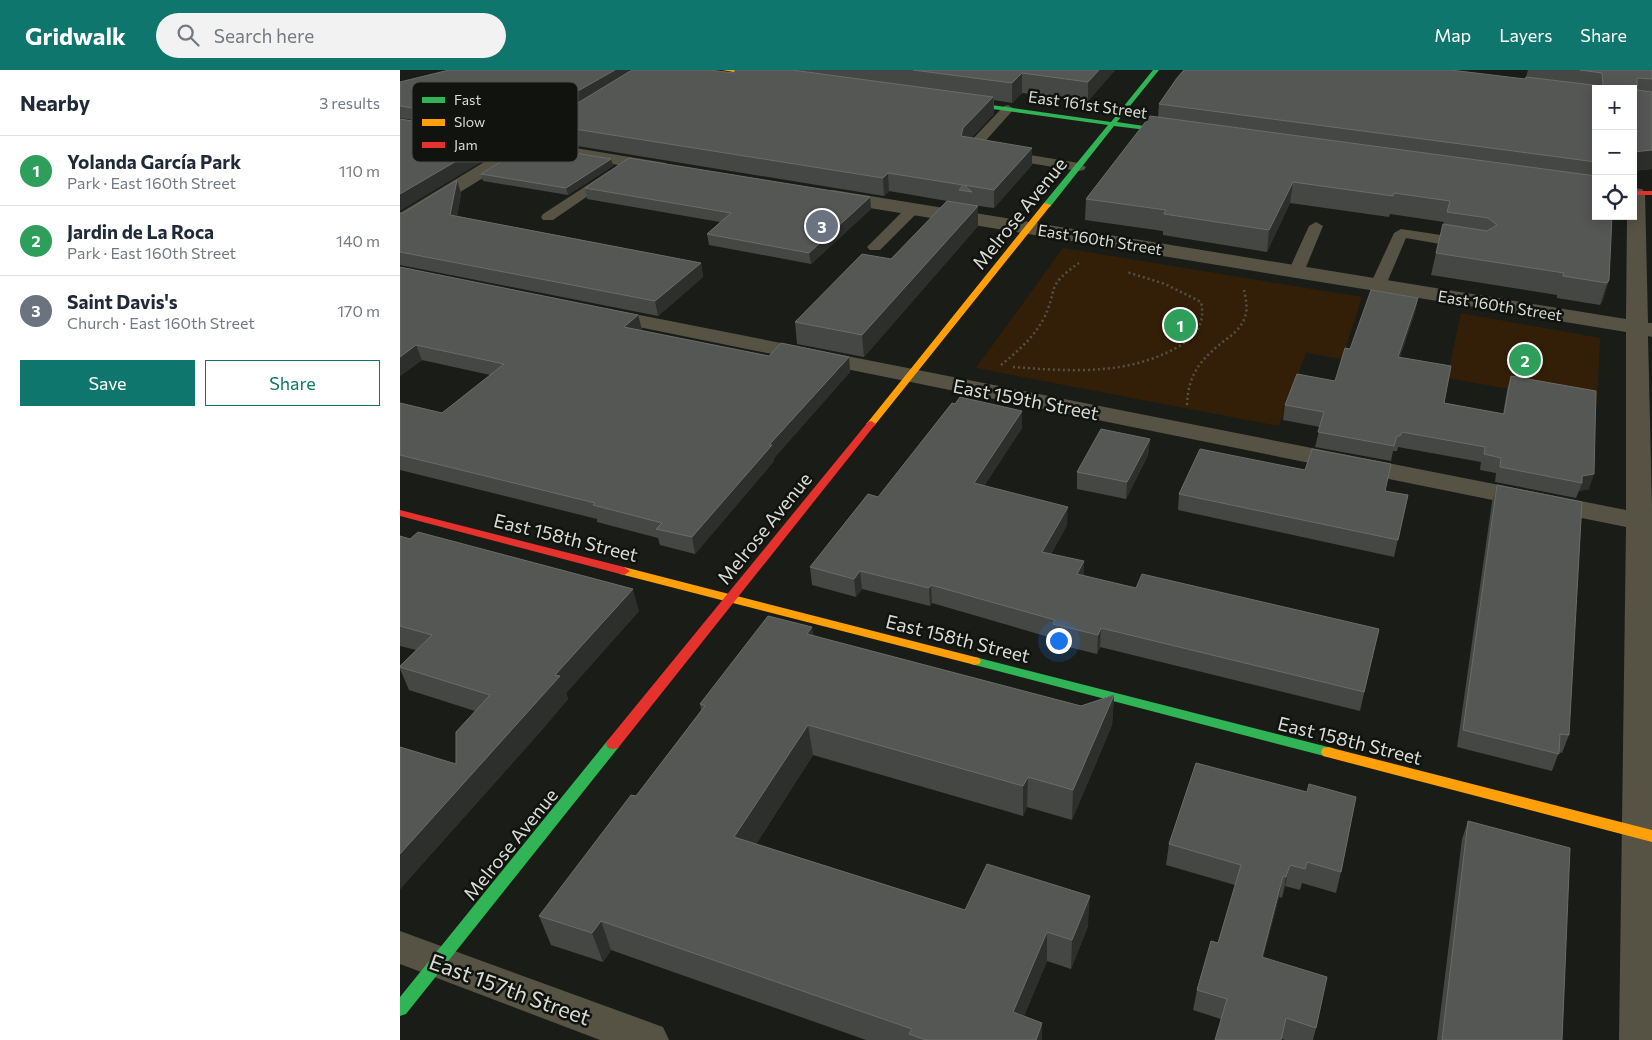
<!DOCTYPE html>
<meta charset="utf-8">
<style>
:root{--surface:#fff;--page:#f2f2f3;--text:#1f2937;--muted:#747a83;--line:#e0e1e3;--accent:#0f766e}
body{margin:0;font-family:Commissioner,sans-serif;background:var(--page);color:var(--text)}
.controls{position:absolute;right:15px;top:15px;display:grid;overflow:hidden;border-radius:0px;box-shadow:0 2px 12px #0003}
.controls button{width:45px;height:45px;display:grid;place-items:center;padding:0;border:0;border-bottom:1px solid var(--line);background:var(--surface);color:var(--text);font:25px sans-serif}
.you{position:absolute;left:658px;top:570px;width:18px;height:18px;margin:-12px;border:4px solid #fff;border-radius:50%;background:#1a73e8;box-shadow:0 0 0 8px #1a73e833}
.badge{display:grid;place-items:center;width:32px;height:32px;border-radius:50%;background:var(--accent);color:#fff;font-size:16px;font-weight:700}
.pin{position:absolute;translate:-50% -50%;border:2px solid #fff;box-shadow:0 1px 5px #0006}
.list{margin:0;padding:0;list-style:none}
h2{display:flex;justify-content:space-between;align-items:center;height:65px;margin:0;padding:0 20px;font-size:21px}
h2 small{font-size:16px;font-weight:400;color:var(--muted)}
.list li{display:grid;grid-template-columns:32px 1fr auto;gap:15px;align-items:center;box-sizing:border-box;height:70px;padding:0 20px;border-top:1px solid var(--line)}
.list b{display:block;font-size:19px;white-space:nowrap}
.list p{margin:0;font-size:16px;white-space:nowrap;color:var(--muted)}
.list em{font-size:16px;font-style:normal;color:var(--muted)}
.actions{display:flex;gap:10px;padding:15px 20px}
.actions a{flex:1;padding:11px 0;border:1px solid var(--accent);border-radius:0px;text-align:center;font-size:18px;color:var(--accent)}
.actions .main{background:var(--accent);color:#fff}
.icon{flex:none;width:28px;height:28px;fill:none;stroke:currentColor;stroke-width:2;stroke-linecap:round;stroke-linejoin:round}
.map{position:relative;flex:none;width:1252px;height:970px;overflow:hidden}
header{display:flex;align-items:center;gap:30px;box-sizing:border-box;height:70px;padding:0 25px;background:var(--accent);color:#fff}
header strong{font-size:24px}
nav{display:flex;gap:28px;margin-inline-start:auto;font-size:18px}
.search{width:350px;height:45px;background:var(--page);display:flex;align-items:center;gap:12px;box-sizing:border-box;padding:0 18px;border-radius:28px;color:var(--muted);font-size:19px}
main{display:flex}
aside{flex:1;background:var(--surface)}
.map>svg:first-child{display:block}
.green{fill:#331f08}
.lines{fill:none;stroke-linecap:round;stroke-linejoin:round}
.path{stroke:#535248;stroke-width:2.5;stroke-dasharray:2 3;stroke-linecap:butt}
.lane{fill:#565244;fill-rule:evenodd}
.street{fill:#565244;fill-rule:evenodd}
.fast{fill:#30b455;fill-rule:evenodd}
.slow{fill:#ff9f0a;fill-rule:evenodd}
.jam{fill:#e5322d;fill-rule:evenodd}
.wall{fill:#454745}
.shaded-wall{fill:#2d2f2c}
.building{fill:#555755;stroke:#6a6c69}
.labels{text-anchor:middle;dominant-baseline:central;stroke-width:5;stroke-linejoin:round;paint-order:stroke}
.far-street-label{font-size:16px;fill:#dbdcd8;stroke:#11130e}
.street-label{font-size:19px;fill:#dbdcd8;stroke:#11130e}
.near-street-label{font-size:22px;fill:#dbdcd8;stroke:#11130e}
.key{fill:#11130e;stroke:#4e4f4b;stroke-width:1}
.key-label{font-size:14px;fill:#dbdcd8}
</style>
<header>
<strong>Gridwalk</strong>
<div class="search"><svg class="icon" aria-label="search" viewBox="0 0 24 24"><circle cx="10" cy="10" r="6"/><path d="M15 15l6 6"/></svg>Search here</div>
<nav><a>Map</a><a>Layers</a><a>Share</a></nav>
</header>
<main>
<aside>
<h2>Nearby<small>3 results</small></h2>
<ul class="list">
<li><span class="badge" style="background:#2e9e5b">1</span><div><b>Yolanda García Park</b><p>Park · East 160th Street</p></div><em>110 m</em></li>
<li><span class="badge" style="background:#2e9e5b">2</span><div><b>Jardin de La Roca</b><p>Park · East 160th Street</p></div><em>140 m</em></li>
<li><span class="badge" style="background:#6b7280">3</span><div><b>Saint Davis's</b><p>Church · East 160th Street</p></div><em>170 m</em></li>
</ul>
<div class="actions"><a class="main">Save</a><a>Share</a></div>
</aside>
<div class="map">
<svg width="1252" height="970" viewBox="0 0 1252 970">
<rect width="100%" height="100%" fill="#1a1c18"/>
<!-- green -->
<path class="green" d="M663,178l299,49 -20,62 -36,-6 -27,73 -303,-58z
M1061,243l139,25 -3,66 -150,-26z"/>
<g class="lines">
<!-- path -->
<path class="path" d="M601,295c16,-13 32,-27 42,-45 16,-31 1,-33 36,-57
M613,297c55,4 112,9 163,-19 19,-11 30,-24 25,-46l-36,-18 -38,-12
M787,335c1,-33 16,-48 41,-67 7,-5 14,-12 17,-21 3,-9 1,-18 -1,-27"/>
<!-- lane -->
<path class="lane" d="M608,35l6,4 -34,38 99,16 7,4 -2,3 -5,1 -114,-18 -2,-3 2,-3 39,-41z
M209,101l7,4 -2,3 -61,42h-10l-2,-3 2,-3z
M513,135l5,1 2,3 -2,3 -38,38h-10l-3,-3 41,-41z
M916,152l7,4 -19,46 -2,3h-12l-2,-3 21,-46z
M1001,159l67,10 8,5 -8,5 -62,-11 -20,47 -2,3h-12l-2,-3 24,-52z"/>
<!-- street -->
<path class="street" d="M0,49l122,20 9,-3 6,1 2,5 121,20 6,1 3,4 -3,4 -6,1 -132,-22 -121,75 -7,2v-14l109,-66 -109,-18z
M1233,118l9,1 3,4 3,130h4v14l-4,-1 4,171v533h-33l7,-513 -1022,-207 -8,-1 -3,-5 3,-5 8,-1 1022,202v-178l-793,-130 -6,-2 -3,-4 3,-4 6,-2 793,129 1,-103h6z
M0,861l263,96 6,13h-69l-200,-76z"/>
<!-- fast -->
<path class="fast" d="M753,0h6l-42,52 61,9 3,2 -1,1 -66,-8 -64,81h-6v-4l64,-78 -152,-21 -3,-2 3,-2 155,22z
M575,587l353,90 5,1 2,4 -2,4 -5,1 -357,-93 -2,-3 2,-3z
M213,669l5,1 2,4 -2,4 -212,266 -6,2v-19l208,-257z"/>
<!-- slow -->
<path class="slow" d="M322,0h16l37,7 -3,2z
M644,133l7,2 -177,221h-6l-2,-2 2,-2z
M224,497l351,90 4,1 2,3 -2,3 -4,1 -355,-91 -2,-3z
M928,677l324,83v12l-329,-86 -2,-4 2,-4z"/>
<!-- jam -->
<path class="jam" d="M1233,121h19v4h-19z
M471,351l5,3 -2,2 -256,322 -5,1 -5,-1 -2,-4 2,-4 260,-318z
M0,440l224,57 6,4 -6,4 -224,-59z"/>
</g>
<!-- wall -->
<path class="wall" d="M335,0h380l-27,31 -66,-8 -10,10 -18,-3v14l-23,24 61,27 -38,43 -22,-3 6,1v20l-114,131 -67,-13 -2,-22 96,-63 68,-56 -70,-12 -5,5 -337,-55 -4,-16 -20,12 -123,-19v-36l334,-9z
M1128,0h124v99l-19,2v-82h-37v127l13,64 -7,22 -2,3 -43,-7v-3l-126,-20 5,-22 8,-31 -54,-8 -1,3 -99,-14 -23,49 -104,-17v-4l-78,-11 1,-21 72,-82 1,-13 366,-25 1,-2z
M211,89l2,7 -45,29 -85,-14 -2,-7z
M57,110l4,14 -4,22 244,47 2,14 -45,39 -258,-51v-52h3z
M185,118l285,9 1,12 -60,55 -102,-19 -2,-11 13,-12 -133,-23z
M0,197l238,48 4,15 -1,1 128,25 80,1 1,15 -76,86v3l-79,93 -35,-9 -2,-7 -61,-16v-3l-197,-49v-67l42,10 48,-38 -68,-15 -22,16z
M1018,228l-3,14 -15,45 44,46 59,11 4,-24 4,-14 78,113 -10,2 -3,7 -81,-16 1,-9 -16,-3 1,-8 -83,-15 -1,4h-4l-2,10 -76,-14 5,-20 -37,-7 2,-15 50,-24 15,-32z
M622,341v17l-38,58 83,39 -16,29 33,7v15l52,12 243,41 -19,82 -260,-64 -3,7 -45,-11v-5l-120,-35 -2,3 -68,-17 -6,8 -44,-12 -2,-18 68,-70z
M750,369l-2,16 -22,44 -49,-10v-17z
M1097,415l72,250 -7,18 -3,-1 -7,19 -95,-24 35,-245z
M985,421l23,4 -14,62 -216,-47 1,-16z
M0,466l239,75 -73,82 2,6 -28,33 -140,157v-142l56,17 19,-53 -66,-21 -9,-21v-3l16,-16 -16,-4z
M414,566l267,70 33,-11 -2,30 -40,95 -45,-13 -4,9 -210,-61 -57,89 209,66 123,16 -17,43 -24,-8 -23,55 18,7v17h-176l-255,-90 -8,12 -52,-17 -12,-29 97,-120 65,-86 -1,-6z
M796,693l145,109 -5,21 -34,-10 -2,7 -15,-4 -3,12 -3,-1 -16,60 53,71 -3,12h-28l-92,-30 4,-20 21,-47 17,-58 -69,-20 3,-21z
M1068,751l94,219h-125l25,-201z"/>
<!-- shaded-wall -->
<path class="shaded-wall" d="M215,0h23l-95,54v1l-20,12 -4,-13z
M699,0h16l-27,31v-19z
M622,3v20l-10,10v-20z
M593,27l1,17 -30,32 -3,-10 2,-8z
M101,65l4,13 -105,63v-17z
M632,78v17l-38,43v-18z
M1252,80v19l-19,2v-19z
M211,89l2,7 -45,29 -2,-7z
M488,103l1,18 -5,5 -1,-18z
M57,110l4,14 -6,35 -5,-14z
M893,112l-3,21 -23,49 2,-22z
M470,127l1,12 -60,55 -2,-11z
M578,136v20l-114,131 -2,-22z
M301,193l2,14 -45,39 -3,-15z
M1209,210l-7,22 -2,3 7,-22z
M1018,228l-3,14 -20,59 3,-14z
M238,245l4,15 -15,12 -3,-15z
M16,275l6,15 -22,16v-19z
M449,287l1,15 -76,86v3l-79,93 -3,-17 77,-92z
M622,341v17l-48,73v-18z
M750,369l-2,16 -22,44 1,-17z
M1194,404l-5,15 -10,2 3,-8v-7z
M668,437l-1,18 -25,45v-18z
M684,491v19l-7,-6z
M460,501l2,18 -6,8 -2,-18z
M531,515l1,18 -2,3 -1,-18z
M233,519l6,22 -73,82 2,6 -28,33 -140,157v-35l155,-179z
M412,557l5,29 -10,-22z
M701,558l-1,19 -3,7 1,-19z
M714,625l-2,30 -40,95 1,-30z
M408,655l5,30 -72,112 -7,-30z
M628,707l-1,30 -4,9v-30z
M890,795l-5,21 -3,12 4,-21z
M883,806l-4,21 -21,81 4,-21z
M690,826l-2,30 -17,43 1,-29z
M201,851l10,29 -8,12 -11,-29z
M647,862v29l-33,79 -1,-28z
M642,953v17h-6z"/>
<!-- building -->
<path class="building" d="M49,0h166l-96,54 -119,-18v-24z
M232,0h78l24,3 1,-3h57l201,27 -30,31 -2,8 71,12 -38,42 -30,-5 8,7 -13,-2 4,-5 -75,-12 -5,5 -340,-54z
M513,0h186l-11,12 -66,-9 -10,10z
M784,0h267l74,9 1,-2 75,9 2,-2 -1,-11 -22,-3h72v9l-15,-1v12l15,2v58l-19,2v-63h-37v73l-437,-58 18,-26z
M750,46l446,60v40h16l-3,64 -2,3 -44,-7 1,-3 -128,-20 7,-29 44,7 10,-6 -9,-7 -41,-6 3,-11 -56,-8 -1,3 -100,-14 -24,48 -105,-16 2,-4 -80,-11z
M0,49l101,16 -101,59z
M128,75l83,14 -45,29 -85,-14z
M229,88l241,39 -61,56 -102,-19 24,-21 -146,-25z
M57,110l-7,35 251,48 -46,38 -255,-49v-39h3z
M547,131l31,5 -116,129 -67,-13 67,-68 29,5z
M0,197l238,48 -14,12 145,29 12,-13 68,14 -80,88h3l-80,92 -36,-8 6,-6 -69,-18 2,-2 -195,-48v-52l42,10 62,-49 -88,-19 -16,12z
M971,220l47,8 -20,59 53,9 -7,37 60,11 7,-38 85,15 -2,83 -12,2v7l-82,-16 1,-9 -17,-4 1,-7 -83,-15 -2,4h-3l-3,10 -76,-14 6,-20 -39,-7 12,-31 38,7 10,-33 5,1z
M560,327l62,14 -48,72 94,24 -26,45 42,9 -7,13 59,14 6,-14 237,55 -15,63 -263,-64 -3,7 -45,-11 2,-4 -124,-35 -2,3 -69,-17 -6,8 -44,-12 58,-73 10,3 74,-94 3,1z
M701,359l49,10 -23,43 -50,-10z
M800,379l105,21 7,-21 79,15 -6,27 23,4 -10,45 -219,-46z
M1097,415l85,17 -13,233 -9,-1 -1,20 -96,-24z
M18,462l215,57 -78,86 5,1 -160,178v-107l56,17v-32l34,-37 -90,-28v-1l32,-31 -32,-9v-90l10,3z
M368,546l44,11 -5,7 274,72 33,-11 -41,95 -45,-13 -5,9 -215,-61 -74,112 231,73 22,-46 103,32 -18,44 -25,-8 -34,80 29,11 -6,17h-110l-17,-6 3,-5 -311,-108 -9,12 -53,-17 92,-121 5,1 69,-90 -5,-2z
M796,693l111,29 2,-8 47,13 -15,75 -34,-10 -2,7 -15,-4 -4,12 -3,-1 -21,81 65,20 -11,51 -30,-10 -5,22h-66l12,-41 -30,-9 14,-49 7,2 23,-78 -72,-21z
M1068,751l102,27 -8,192h-120z"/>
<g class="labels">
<!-- far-street labels -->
<g class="far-street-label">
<text transform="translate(688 34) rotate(8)">East 161st Street</text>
<text transform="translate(700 169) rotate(9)">East 160th Street</text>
<text transform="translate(1100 235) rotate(9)">East 160th Street</text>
</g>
<!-- street labels -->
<g class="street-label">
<text transform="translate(619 143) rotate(-51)">Melrose Avenue</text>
<text transform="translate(626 329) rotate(11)">East 159th Street</text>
<text transform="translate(364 458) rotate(-51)">Melrose Avenue</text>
<text transform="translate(166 467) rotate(14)">East 158th Street</text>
<text transform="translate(558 568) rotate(14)">East 158th Street</text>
<text transform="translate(950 670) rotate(14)">East 158th Street</text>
<text transform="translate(110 774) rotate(-51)">Melrose Avenue</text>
</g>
<!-- near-street labels -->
<g class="near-street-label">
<text transform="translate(110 919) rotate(20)">East 157th Street</text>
</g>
</g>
<!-- legend -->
<rect x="12" y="12" width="166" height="80" rx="8" class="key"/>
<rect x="22" y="27" width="23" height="6" fill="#30b455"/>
<rect x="22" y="49" width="23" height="7" fill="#ff9f0a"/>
<rect x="22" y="72" width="23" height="6" fill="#e5322d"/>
<g class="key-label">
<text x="54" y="35">Fast</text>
<text x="54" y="57">Slow</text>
<text x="54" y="80">Jam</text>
</g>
</svg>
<div class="controls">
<button>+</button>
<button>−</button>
<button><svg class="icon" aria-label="locate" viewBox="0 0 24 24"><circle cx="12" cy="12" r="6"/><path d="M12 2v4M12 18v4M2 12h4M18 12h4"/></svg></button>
</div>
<div class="you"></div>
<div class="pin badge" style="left:780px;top:255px;background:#2e9e5b">1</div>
<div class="pin badge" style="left:1125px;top:290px;background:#2e9e5b">2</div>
<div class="pin badge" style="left:422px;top:156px;background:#6b7280">3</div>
</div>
</main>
